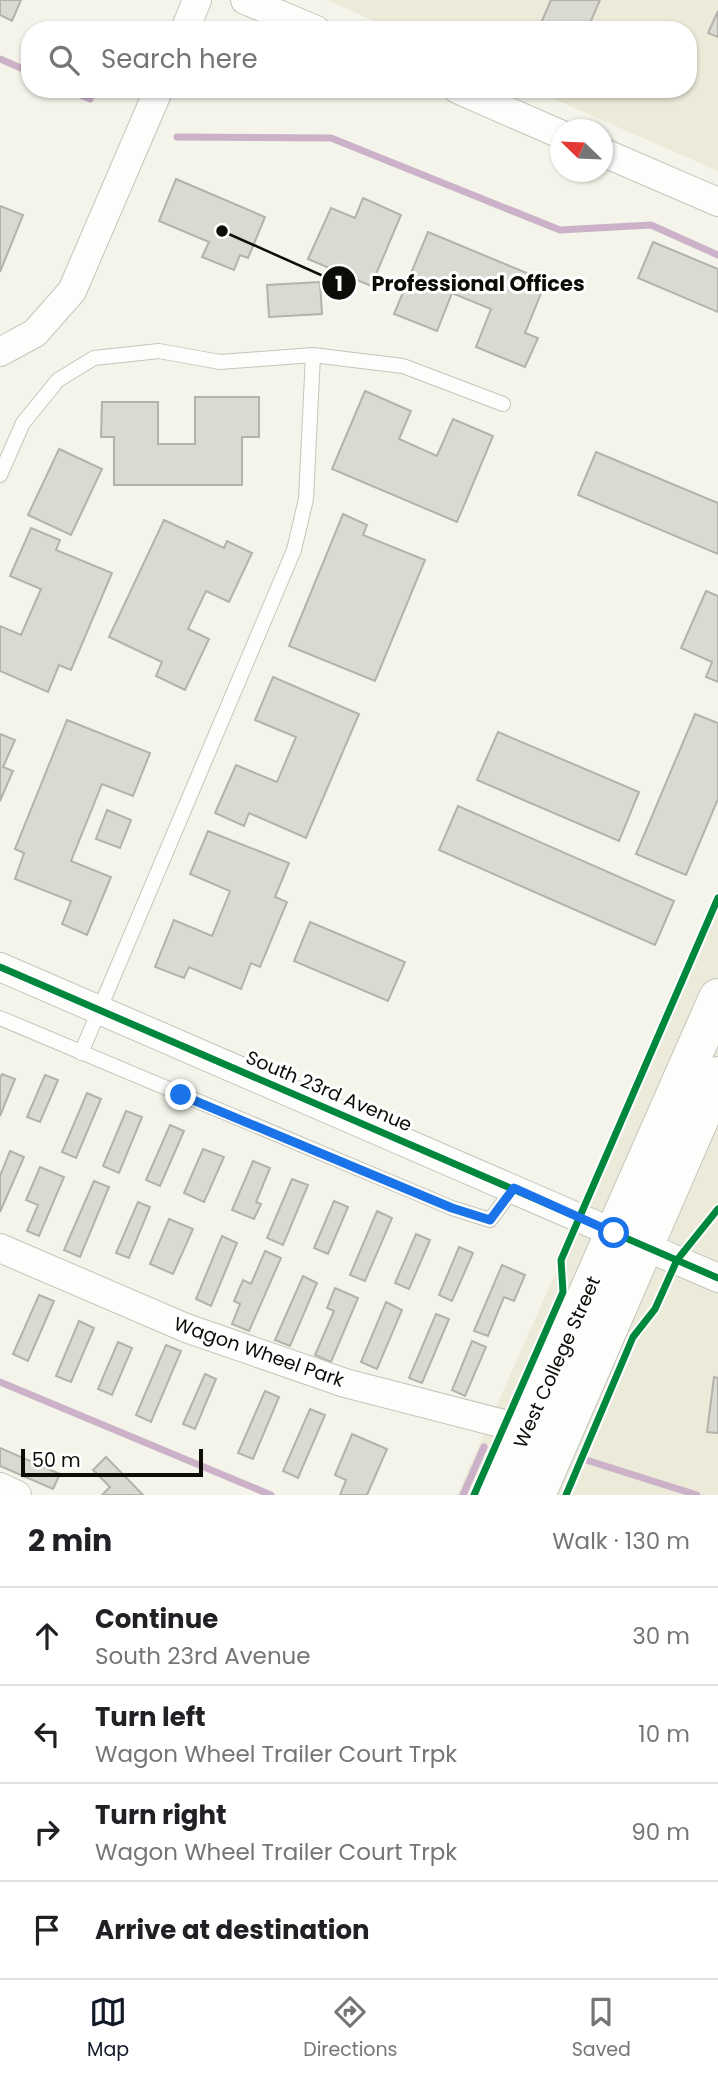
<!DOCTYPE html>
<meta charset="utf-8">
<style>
:root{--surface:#fff;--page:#f6f6f6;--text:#202124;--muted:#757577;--line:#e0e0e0;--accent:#111827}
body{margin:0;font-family:Poppins,sans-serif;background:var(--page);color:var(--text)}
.compass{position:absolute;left:550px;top:119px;width:63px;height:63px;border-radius:50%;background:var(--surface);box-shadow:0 2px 5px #0004;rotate:293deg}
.scale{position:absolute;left:21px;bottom:18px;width:182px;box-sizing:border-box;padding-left:7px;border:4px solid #0d0c07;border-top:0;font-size:19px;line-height:24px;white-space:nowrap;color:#0d0c07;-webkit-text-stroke:5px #fff;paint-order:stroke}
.stop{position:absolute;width:21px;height:21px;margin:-16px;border:5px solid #1a73e8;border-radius:50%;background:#fff}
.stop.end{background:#1a73e8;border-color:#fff;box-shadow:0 2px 7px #0008}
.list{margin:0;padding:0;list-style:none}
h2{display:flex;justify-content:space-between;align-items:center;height:91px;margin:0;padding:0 28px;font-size:30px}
h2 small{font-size:23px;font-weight:400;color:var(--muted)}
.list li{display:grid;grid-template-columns:46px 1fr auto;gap:21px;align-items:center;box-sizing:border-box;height:98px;padding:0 28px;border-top:2px solid var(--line)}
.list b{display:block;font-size:26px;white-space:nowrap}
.list p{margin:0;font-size:23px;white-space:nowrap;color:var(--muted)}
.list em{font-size:23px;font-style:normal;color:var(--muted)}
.icon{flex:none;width:38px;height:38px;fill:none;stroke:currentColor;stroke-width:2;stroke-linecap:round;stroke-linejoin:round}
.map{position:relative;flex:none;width:718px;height:1495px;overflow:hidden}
.search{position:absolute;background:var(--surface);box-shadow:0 2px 5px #0004;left:21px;right:21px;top:21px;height:77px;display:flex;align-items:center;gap:18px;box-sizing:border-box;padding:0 24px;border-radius:28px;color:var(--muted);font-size:26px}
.sheet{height:483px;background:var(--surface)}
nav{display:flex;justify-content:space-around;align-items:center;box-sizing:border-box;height:98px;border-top:2px solid var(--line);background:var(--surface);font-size:19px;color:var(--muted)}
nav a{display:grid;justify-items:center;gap:4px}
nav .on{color:var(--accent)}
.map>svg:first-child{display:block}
.built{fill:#ecead9}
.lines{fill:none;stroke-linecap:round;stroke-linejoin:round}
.stream{stroke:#cbb2c8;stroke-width:7}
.building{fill:#dbdad2;stroke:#b3b3ab;stroke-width:2}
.lane-casing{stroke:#c5c5bd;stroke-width:16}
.street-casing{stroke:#c5c5bd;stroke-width:30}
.secondary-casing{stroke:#c5c5bd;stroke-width:40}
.lane{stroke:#fdfdfc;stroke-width:14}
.street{stroke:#fdfdfc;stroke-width:28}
.secondary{stroke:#fdfdfc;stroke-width:38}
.cycleway-casing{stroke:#fff;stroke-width:11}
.cycleway{stroke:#00873e;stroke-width:7}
.route{stroke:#1a73e8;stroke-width:9}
.labels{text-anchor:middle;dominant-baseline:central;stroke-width:6;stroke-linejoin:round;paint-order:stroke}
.street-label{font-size:19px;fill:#0d0c07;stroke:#fff}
.leader{fill:none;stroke:#0d0c07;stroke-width:2.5}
.callout-dot{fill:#0d0c07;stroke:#fff;stroke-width:2.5}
.mark-label{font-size:21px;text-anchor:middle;font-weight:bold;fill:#fff}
.callout-label{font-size:21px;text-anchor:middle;font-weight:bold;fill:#0d0c07;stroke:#fff;stroke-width:6;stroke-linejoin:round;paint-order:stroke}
</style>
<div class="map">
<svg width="718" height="1495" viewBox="0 0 718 1495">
<rect width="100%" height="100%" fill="#f4f4ea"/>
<!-- built -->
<path class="built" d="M327,0h391v171l-187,-82h157v-59h-293z
M718,907v588h-261l7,-16z"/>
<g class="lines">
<!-- stream -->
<path class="stream" d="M0,59l30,13
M68,89l22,10
M177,137l154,1 229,92 91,-5 67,30
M0,1382l271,113
M583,1459l114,36
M463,1495l21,-48"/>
</g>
<!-- building -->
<path class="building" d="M0,0h21l-9,21 -12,-6z
M551,0h49l-13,30h-49z
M718,11v26l-10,-4z
M176,179l89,38 -17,41 -8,-3 -6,15 -32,-13 7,-15 -50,-21z
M363,198l38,17 -30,71 -63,-27 23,-51 24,10z
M0,206l23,9 -23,57z
M428,232l118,49 -21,52 13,5 -13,29 -49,-20 15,-38 -39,-16 -15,38 -43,-17z
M653,242l65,27v43l-80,-34z
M320,282l2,32 -53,3 -2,-32z
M365,391l46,20 -12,28 38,17 16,-37 40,17 -36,86 -125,-53z
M195,397h64v40h-17v48h-128v-48h-13l1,-35h56v42h37z
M59,449l43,20 -31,66 -43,-20z
M596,452l122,51v51l-140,-59z
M343,514l24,11 -4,10 62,25 -50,121 -86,-35z
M164,520l60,28 3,-7 25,12 -23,49 -23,-11 -18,38 21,10 -24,51 -29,-14 6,-14 -53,-25z
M31,528l29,12 -4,10 56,23 -41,97 -12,-5 -11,27 -48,-21v-45l21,9 20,-46 -31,-13z
M706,591l12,5v86l-12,-5 6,-15 -31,-14z
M273,677l86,37 -53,124 -57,-25 -5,13 -29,-13 21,-48 41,17 19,-45 -41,-17z
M695,714l23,9v76l-32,76 -50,-21z
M67,720l83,33 -17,43 -31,-12 -31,77 40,16 -24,58 -25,-11 9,-23 -56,-22 9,-26 -9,-4z
M498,732l141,60 -20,49 -142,-61z
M0,734l15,6 -12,27 10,4 -13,30z
M458,806l216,95 -19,44 -216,-95z
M107,810l24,10 -11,28 -24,-9z
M208,831l81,32 -14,34 12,5 -27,65 -9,-4 -10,26 -52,-22 -5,11 -29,-11 19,-47 38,16 18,-45 -40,-17z
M310,922l95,40 -17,39 -94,-40z
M2,1074l13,5 -15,37v-38z
M45,1075l13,5 -18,42 -13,-5z
M87,1093l14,6 -25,59 -14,-6z
M126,1111l16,6 -23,56 -16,-7z
M170,1125l14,6 -24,55 -14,-6z
M203,1149l21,8 -20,45 -20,-9z
M10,1151l14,6 -24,55v-36z
M253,1161l17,7 -14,34 5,2 -7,15 -22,-9z
M40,1167l24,10 -25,59 -12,-5 11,-26 -12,-5z
M292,1179l16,6 -25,60 -16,-7z
M94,1181l15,6 -29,70 -16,-7z
M334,1201l14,6 -20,47 -14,-6z
M138,1202l12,5 -21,51 -13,-5z
M377,1211l15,7 -27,63 -15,-6z
M169,1219l24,10 -20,45 -23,-10z
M416,1234l14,6 -21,49 -14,-6z
M222,1236l15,7 -26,63 -15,-7z
M459,1247l14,6 -21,48 -13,-6z
M265,1251l16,7 -32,73 -17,-7 8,-20 -6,-3 9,-21 8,4z
M502,1265l23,10 -11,26 -10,-4 -16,39 -14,-5z
M303,1276l14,7 -27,63 -15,-6z
M335,1288l23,10 -27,64 -16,-7 19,-44 -7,-3z
M39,1295l15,6 -26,60 -15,-7z
M386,1302l16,8 -25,59 -16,-7z
M436,1314l13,5 -27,64 -13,-5z
M79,1321l15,7 -23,54 -15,-6z
M472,1341l14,6 -21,49 -13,-6z
M118,1342l14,6 -20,47 -14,-6z
M166,1345l15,6 -30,71 -15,-7z
M205,1374l11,5 -21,50 -12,-5z
M714,1377l4,1v55l-11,-1z
M265,1391l14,6 -26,62 -15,-6z
M310,1409l15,6 -27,63 -15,-7z
M352,1434l35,15 -20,46h-27l6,-15 -11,-5z
M0,1448l60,26 -7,15 -53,-23z
M106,1457l37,38h-41l8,-8 -17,-17z"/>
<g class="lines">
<!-- lane casing -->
<g class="lane-casing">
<path id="lane" d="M0,475l23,-52 35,-43 36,-22 65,-7 61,11 93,-7 32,4 58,7 100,38
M0,1018l452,190 38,12 24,-32
M81,1053l213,-503 12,-51 7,-144"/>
</g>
<!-- street casing -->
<g class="street-casing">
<path id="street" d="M245,0l71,30
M185,30l12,-30
M457,89l103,45
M602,152l116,50
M0,352l35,-19 37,-42 87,-202
M0,967l718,311
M0,1248l186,80 159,55 182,47
M0,1487l17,8"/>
</g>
<!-- secondary casing -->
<g class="secondary-casing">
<path id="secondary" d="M499,1495l219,-497
M536,1495l182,-419"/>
</g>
<!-- lane -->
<use href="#lane" class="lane"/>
<!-- street -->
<use href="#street" class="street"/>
<!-- secondary -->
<use href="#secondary" class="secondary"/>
<!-- cycleway casing -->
<g class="cycleway-casing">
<path id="cycleway" d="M0,967l718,311
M474,1495l89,-203 -2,-32 157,-362
M566,1495l67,-158 22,-28 22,-49 41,-51"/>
</g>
<!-- cycleway -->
<use href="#cycleway" class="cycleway"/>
</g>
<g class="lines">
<!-- route -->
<path class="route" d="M181,1095l271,113 38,12 24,-32 100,45"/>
</g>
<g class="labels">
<!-- street labels -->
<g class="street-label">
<text transform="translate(329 1091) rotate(23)">South 23rd Avenue</text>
<text transform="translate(259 1352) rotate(19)">Wagon Wheel Park</text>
<text transform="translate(557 1362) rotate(-66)">West College Street</text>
</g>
</g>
<!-- callouts -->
<path class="leader" d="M222 231L339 283"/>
<g class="callout-dot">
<circle cx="222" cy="231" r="7"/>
<circle cx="339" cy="283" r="18"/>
</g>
<g class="mark-label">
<text x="339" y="291">1</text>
</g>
<g class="callout-label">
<text x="478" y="291">Professional Offices</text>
</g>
</svg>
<svg class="compass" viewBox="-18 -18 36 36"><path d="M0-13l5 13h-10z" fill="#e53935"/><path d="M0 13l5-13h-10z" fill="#757577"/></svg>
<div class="scale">50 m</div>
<div class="stop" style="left:614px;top:1233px"></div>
<div class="stop end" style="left:181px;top:1095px"></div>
<div class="search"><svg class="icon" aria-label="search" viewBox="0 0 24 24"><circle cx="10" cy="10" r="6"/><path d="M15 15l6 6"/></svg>Search here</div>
</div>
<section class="sheet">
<h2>2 min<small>Walk · 130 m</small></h2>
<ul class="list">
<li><svg class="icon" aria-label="ahead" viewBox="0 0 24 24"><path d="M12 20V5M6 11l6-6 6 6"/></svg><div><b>Continue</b><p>South 23rd Avenue</p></div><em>30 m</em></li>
<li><svg class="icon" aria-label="left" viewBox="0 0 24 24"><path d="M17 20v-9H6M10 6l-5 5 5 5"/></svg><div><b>Turn left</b><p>Wagon Wheel Trailer Court Trpk</p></div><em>10 m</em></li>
<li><svg class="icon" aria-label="right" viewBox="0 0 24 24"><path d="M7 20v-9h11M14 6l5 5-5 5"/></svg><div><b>Turn right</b><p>Wagon Wheel Trailer Court Trpk</p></div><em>90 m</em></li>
<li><svg class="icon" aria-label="arrive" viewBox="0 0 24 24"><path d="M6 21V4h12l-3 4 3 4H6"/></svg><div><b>Arrive at destination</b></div></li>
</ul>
</section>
<nav>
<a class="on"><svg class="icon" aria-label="map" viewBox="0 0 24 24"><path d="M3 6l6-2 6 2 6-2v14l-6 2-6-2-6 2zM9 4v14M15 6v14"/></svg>Map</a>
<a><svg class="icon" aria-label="directions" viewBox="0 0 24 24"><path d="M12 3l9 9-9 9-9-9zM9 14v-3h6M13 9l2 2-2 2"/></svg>Directions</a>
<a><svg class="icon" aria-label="saved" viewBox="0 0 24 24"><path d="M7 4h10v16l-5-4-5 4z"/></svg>Saved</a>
</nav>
